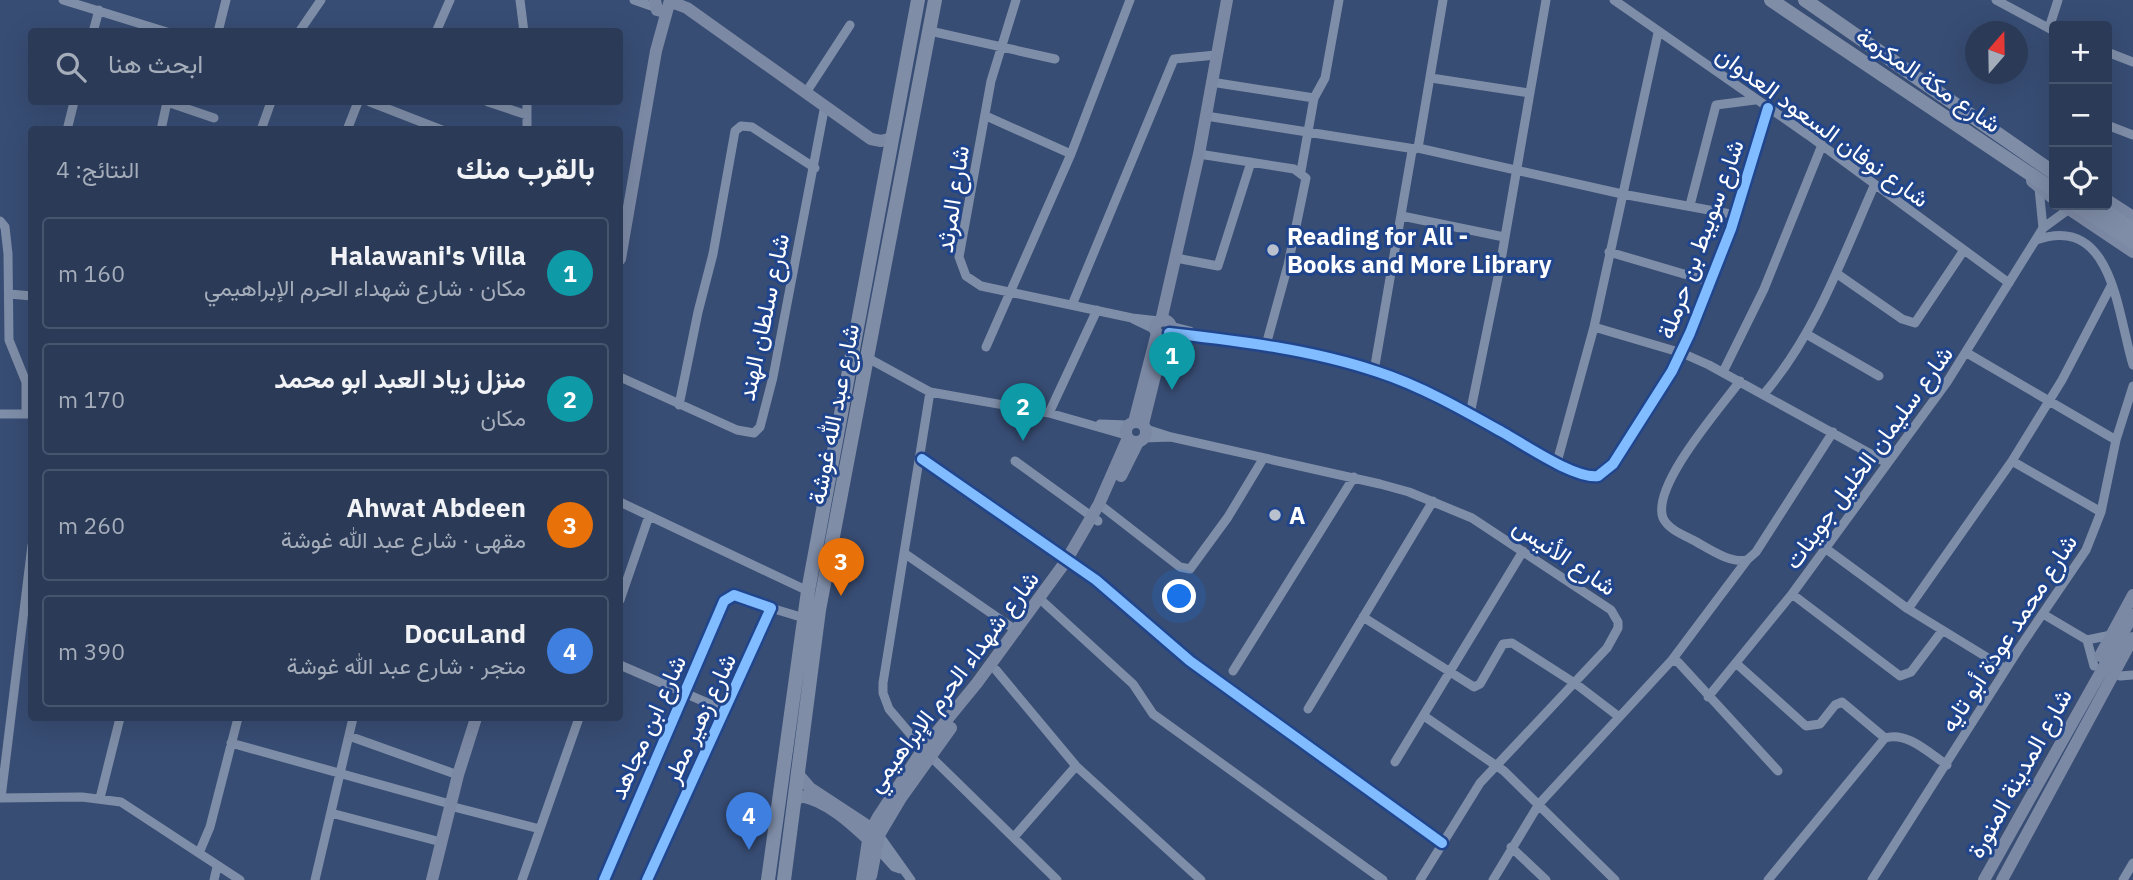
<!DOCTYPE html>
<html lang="ar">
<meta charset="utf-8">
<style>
:root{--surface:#2a3a57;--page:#364561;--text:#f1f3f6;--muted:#a5adba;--line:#46546d;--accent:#b9c1ce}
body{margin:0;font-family:"IBM Plex Sans",Vazirmatn,sans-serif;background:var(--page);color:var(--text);direction:rtl}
.controls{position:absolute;right:21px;top:21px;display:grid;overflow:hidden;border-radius:7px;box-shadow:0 7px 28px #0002}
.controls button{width:63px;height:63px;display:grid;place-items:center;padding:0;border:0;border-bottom:2px solid var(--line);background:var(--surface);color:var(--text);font:35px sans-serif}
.compass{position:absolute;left:1965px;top:21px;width:63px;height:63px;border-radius:50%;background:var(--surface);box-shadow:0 7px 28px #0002;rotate:20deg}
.you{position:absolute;left:1180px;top:597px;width:24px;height:24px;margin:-18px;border:5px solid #fff;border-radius:50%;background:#1a73e8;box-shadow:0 0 0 10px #1a73e833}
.badge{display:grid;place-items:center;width:46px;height:46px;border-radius:50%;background:var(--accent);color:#fff;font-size:23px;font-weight:700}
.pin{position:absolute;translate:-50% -58px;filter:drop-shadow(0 2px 4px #0008)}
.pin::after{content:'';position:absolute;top:37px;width:24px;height:21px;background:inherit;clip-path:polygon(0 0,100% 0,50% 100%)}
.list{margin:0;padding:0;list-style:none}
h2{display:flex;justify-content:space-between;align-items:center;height:91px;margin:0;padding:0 28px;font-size:30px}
h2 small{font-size:23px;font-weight:400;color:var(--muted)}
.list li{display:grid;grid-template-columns:46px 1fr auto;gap:21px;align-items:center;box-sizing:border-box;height:112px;margin:0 14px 14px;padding:0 14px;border:2px solid var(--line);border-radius:7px}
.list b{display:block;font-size:26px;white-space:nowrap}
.list p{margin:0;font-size:23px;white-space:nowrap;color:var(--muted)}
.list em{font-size:23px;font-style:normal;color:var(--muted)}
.icon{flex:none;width:38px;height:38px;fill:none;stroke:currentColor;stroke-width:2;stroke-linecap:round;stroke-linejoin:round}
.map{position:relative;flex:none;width:2133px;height:880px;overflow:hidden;direction:ltr}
.search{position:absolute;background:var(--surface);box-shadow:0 7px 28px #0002;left:28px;top:28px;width:595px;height:77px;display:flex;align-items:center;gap:18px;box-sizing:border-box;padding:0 24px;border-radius:7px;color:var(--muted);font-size:26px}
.panel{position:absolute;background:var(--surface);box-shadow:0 7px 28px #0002;left:28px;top:126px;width:595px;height:595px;border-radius:7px;direction:rtl}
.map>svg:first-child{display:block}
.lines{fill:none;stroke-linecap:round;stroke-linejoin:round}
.street{stroke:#7f8ea8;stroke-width:9}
.secondary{stroke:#7c89a4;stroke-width:12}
.primary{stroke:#7f8da7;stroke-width:14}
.cycleway-casing{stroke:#20458c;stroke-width:15}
.cycleway{stroke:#80bcff;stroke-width:10}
.poi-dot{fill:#b9c1ce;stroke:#20458c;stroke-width:2.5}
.labels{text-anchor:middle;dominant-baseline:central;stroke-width:6;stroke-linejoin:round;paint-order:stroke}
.street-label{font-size:24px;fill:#fff;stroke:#20458c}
.poi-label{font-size:24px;font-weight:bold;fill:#fff;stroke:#20458c;text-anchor:start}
</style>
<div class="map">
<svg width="2133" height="880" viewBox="0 0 2133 880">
<rect width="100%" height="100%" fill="#384d74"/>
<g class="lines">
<!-- street -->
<path class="street" d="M63,0l104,32
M520,0l4,32
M634,0l20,7
M1016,0l-25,81 -32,176 7,19 15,10 151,32 27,3
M1614,0l194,135 201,148
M1996,0l58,31
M2049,28l9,-28
M930,31l125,28
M93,32l6,-22
M218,32l8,-32
M299,32l22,-32
M436,32l14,-32
M2107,52l26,10
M1431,78l98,15
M1211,82l103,16
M807,91l43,-66
M370,102l72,28
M488,102l39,13
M986,116l85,38
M1206,116l209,33
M2107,125l26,10
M67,130l7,-28
M161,130l6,-28 47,16
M261,130l10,-28
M347,130l11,-28
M527,130v-28
M1418,148l204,46 114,21
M1418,148l25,-148
M1199,154l95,15 12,9 -18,87 -22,80
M1301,171l13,-73 11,-20 14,-78
M2039,188l4,40
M1690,205l26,-100 39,-5
M1402,216l102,21
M0,221l5,6 3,27 1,86 17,42v32
M2036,240c77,-27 81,73 97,125
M1609,252l102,30
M1176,258l42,8 33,-104
M1836,273l66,46 13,4 49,-73
M9,294l23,2
M1072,305l102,-246 42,-4
M1133,319l23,11
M1170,326l20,5
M1594,327l88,26 27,12 178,98
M1169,333c69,8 141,16 209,39 43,14 85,38 124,60 22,12 72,47 96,44l15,-12 59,-93 18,-38 41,-104 37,-121
M1808,335l71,41
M986,347l85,-193 59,-154
M1967,353l149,87
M866,357l64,35 119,21 77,22
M1374,371l38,-220
M1723,372l41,-83 58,-144
M620,377l117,53 17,3 6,-6 13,-50 52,-272
M1740,381c-19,26 -89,105 -77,137 5,11 20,17 30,22 15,8 37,24 54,20
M930,392l-47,291v10l6,16 34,40 134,131
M1764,394c52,-61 78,-136 110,-208
M679,405l19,-93 15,-58 22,-123 6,-5 11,1 63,41
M1049,413l48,-103
M0,414h30
M1470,414l29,-142 47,-272
M1100,424l28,1
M1146,429l25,8 209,47 29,8 63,26 139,92 7,12v6l-11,20 -127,135 -60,97
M1144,438l27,-1
M922,459l174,121 94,81 252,182
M1015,461l83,60
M2012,461l89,51
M1557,462l37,-135 64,-294
M620,502l188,89
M1099,504l81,63 10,2 38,-52 35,-58
M1825,548l83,61 98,60
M904,553l113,78
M1792,594l108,82 11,-4 31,-41
M1040,599l93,85 20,30 230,166
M620,600l29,-84
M771,608l33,10
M1908,609l104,-148 50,-81 49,-94
M2043,614l44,26 7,26
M1363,617l111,70 6,-3 23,-40 9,-1 64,41 42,32
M2087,640l24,-5
M1672,660l6,2 100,109
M1737,664l69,62 14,-2 15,-19 7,-3 43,36
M620,665l106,46
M996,670l80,96 125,114
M1233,671l121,-194
M2120,676l13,-1
M1708,697l84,-103 155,-212 96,-154 26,-19
M1308,709l125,-208
M1424,716l80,55 111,109
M349,736l109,39
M231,743l219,61
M1395,762l128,-211
M0,798l82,-1 39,5 119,78
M1,798l31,-253
M100,798l20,-80
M450,806l90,23
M331,813l110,29
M879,835l32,45
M1014,837l62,-71
M876,847l18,20 6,2
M1511,847l35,33
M199,853l11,-26 28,-109
M214,880l3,-13
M315,880l38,-162
M522,880l57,-162
M604,880l120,-279 10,-6 37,13 -124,272
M1493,880l46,-76 133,-144 75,-100 9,-8 77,-120
M1768,880l117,-142c22,-7 44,15 62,27
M1872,880l148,-233 66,-97 15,-38 15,-72 17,-54
M2123,880l10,-17"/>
<!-- secondary -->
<path class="secondary" d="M655,0l2,10 8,2
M671,2l16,6 184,131 10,2 11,-3
M2032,181l22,18
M2107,200l26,17
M2063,205l70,47
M620,259l36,-208 14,-51
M1155 328a8 8 0 1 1 16 0a8 8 0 1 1-16 0Z
M1161,321l38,-167 28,-154
M1134,422l23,-89
M1126 432a10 10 0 1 1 20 0a10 10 0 1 1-20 0Z
M1143,424l22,-89
M1121,476l17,-34
M2100,656l33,-61
M797,773l13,15 67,44
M793,804l7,-8c27,4 53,29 72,47
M871,876l8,-41 22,-37 50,-70
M432,880l26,-105 18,-57
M862,880l7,-46 9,-17 45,-68 54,-66 89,-122 33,-57 29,-66
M1984,880l149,-265
M2002,880l131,-242"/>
<!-- primary -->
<path class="primary" d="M1771,0l283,190
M1805,0l249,173
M2076,205l57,37
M2097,205l36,25
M768,880l40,-289 110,-591
M784,880l35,-270 116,-610"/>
<!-- cycleway casing -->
<g class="cycleway-casing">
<path id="cycleway" d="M1169,333c69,8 141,16 209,39 43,14 85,38 124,60 22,12 72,47 96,44l15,-12 59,-93 18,-38 41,-104 37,-121
M922,459l174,121 94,81 252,182
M604,880l120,-279 10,-6 37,13 -124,272"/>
</g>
<!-- cycleway -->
<use href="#cycleway" class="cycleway"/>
</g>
<!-- markers -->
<g class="poi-dot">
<circle cx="1273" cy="250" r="7"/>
<circle cx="1275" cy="515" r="7"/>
</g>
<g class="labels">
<!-- street labels -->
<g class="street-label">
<text transform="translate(1929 79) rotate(34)">شارع مكة المكرمة</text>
<text transform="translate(1823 126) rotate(36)">شارع نوفان السعود العدوان</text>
<text transform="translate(952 199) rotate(-81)">شارع المرثد</text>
<text transform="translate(1700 239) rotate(-70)">شارع سويبط بن حرملة</text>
<text transform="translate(763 317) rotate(-78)">شارع سلطان الهند</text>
<text transform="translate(833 414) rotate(-79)">شارع عبد الله غوشة</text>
<text transform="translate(1868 457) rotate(-54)">شارع سليمان الخليل جوينات</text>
<text transform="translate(1565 556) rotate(34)">شارع الأنيس</text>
<text transform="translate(2008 633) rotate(-57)">شارع محمد عودة أبو تايه</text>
<text transform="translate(952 681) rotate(-53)">شارع شهداء الحرم الإبراهيمي</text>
<text transform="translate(699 718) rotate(-65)">شارع زهير مطر</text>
<text transform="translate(647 727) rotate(-66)">شارع ابن مجاهد</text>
<text transform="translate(2019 773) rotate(-61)">شارع المدينة المنورة</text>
</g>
<!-- poi labels -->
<g class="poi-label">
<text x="1287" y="236">Reading for All -<tspan x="1287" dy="28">Books and More Library</tspan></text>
<text x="1289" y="515">A</text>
</g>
</g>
</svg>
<div class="controls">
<button>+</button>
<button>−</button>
<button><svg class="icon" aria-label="locate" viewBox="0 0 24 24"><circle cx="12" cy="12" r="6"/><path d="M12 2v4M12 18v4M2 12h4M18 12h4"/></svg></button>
</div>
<svg class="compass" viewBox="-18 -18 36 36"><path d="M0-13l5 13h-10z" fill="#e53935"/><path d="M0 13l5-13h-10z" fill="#a5adba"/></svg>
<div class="you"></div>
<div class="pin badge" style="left:1172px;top:390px;background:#0f9aa8">1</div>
<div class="pin badge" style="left:1023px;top:441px;background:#0f9aa8">2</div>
<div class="pin badge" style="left:841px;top:596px;background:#e8710a">3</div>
<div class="pin badge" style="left:749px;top:850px;background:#3f7fe0">4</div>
<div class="search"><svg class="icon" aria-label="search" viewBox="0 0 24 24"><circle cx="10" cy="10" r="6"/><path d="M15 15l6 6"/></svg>ابحث هنا</div>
<section class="panel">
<h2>بالقرب منك<small>النتائج: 4</small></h2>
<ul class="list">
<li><span class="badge" style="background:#0f9aa8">1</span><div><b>Halawani's Villa</b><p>مكان · شارع شهداء الحرم الإبراهيمي</p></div><em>160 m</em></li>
<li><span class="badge" style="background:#0f9aa8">2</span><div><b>منزل زياد العبد ابو محمد</b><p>مكان</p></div><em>170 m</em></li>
<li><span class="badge" style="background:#e8710a">3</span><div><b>Ahwat Abdeen</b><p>مقهى · شارع عبد الله غوشة</p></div><em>260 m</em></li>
<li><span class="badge" style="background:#3f7fe0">4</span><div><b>DocuLand</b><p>متجر · شارع عبد الله غوشة</p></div><em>390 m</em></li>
</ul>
</section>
</div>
